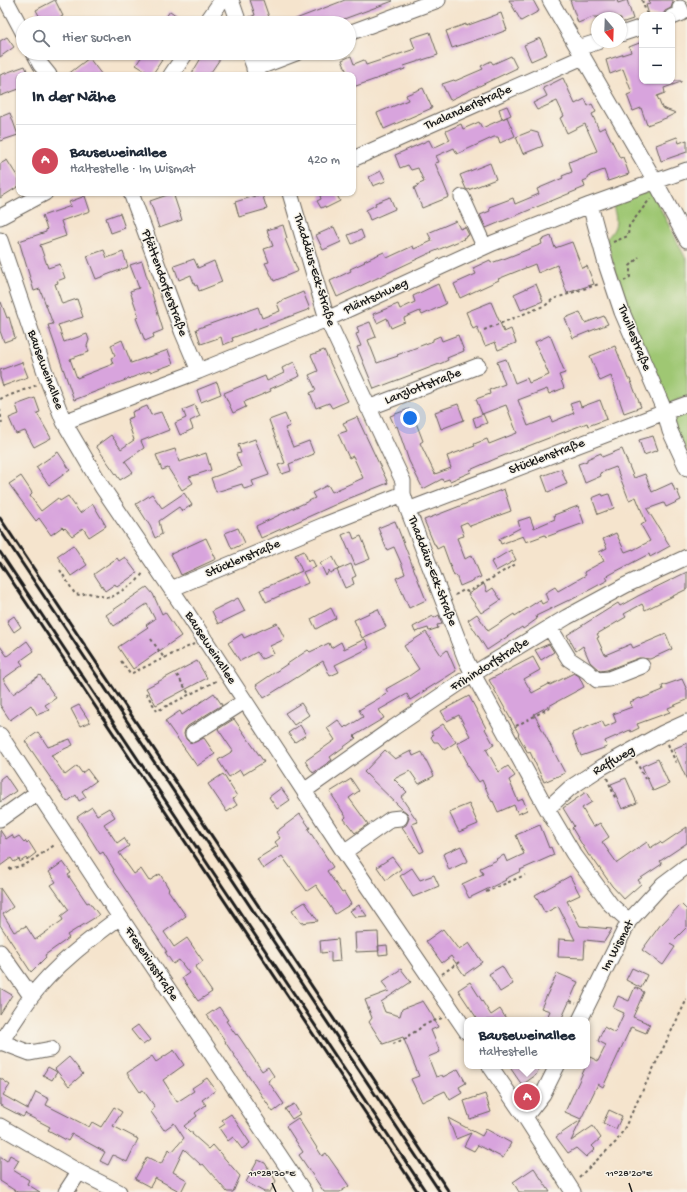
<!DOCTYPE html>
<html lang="de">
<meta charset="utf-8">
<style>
:root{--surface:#fff;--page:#f2f2f3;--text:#1f2937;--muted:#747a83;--line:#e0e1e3;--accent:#d1495b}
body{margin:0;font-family:"Gochi Hand",sans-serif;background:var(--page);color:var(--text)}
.controls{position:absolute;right:12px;top:12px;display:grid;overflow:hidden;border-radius:8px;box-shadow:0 1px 3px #0004}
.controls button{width:36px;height:36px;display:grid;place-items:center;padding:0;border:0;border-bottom:1px solid var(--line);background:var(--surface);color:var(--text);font:20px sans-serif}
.compass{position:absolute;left:591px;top:12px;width:36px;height:36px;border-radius:50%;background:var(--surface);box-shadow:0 1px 3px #0004;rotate:161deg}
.you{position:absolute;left:410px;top:418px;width:14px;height:14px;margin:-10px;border:3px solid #fff;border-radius:50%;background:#1a73e8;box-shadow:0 0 0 6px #1a73e833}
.badge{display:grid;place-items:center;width:26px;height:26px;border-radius:50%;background:var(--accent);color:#fff;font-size:13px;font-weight:700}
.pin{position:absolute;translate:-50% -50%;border:2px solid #fff;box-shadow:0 1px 4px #0006}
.popup{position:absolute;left:464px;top:1017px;width:126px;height:52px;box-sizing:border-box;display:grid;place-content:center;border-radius:8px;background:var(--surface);filter:drop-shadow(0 1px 3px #0005);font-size:13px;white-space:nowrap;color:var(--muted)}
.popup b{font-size:15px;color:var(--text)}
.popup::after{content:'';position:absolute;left:50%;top:100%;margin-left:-8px;border:8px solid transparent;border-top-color:var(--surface)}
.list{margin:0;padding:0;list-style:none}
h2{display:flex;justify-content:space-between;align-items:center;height:52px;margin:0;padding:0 16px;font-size:17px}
h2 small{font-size:13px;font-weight:400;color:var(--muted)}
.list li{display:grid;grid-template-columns:26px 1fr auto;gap:12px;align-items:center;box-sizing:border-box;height:72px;padding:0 16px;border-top:1px solid var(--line)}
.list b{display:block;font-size:15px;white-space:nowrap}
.list p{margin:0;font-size:13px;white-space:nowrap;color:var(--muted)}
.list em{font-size:13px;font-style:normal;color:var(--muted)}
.icon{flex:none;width:22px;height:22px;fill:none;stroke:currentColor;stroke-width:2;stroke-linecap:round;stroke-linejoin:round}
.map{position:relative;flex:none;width:687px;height:1192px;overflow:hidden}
.search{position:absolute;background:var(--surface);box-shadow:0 1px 3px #0004;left:16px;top:16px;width:340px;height:44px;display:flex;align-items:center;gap:10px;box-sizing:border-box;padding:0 14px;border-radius:22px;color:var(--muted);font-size:15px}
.panel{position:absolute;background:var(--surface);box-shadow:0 1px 3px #0004;left:16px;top:72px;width:340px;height:124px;border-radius:8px}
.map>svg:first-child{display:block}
.green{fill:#9fc773;stroke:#5e7248}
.building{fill:#d8a4dd}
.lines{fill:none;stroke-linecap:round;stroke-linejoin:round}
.minor-casing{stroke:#68625a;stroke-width:17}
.path{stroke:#68625a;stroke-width:2;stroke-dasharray:3 3;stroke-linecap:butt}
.minor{stroke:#fff;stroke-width:15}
.rail{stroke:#1c1c1c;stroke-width:3}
.ticks{fill:none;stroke:#1c1c1c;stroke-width:1.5}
.labels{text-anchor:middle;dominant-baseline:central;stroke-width:3;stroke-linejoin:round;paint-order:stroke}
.street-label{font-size:13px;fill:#1c1c1c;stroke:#f7f3e8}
.ticks-label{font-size:10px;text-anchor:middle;fill:#1c1c1c;stroke:#f7f3e8;stroke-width:3;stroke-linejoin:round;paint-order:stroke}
</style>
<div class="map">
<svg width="687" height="1192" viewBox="0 0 687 1192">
<rect width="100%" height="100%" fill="#f7f3e8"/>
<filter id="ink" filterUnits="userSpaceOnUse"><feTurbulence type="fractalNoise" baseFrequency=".025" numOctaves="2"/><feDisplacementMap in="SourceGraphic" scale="8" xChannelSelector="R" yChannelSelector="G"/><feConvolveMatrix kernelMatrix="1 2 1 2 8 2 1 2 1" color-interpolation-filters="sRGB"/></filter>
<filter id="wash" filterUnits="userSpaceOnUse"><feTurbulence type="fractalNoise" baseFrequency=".012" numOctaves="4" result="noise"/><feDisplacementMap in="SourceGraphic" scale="16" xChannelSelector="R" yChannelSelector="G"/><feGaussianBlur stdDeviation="0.9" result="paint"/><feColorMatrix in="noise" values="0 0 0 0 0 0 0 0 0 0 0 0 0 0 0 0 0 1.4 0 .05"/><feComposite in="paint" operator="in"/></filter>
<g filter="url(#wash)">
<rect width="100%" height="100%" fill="#f5e4cd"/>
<!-- green -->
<path class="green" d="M648,191l4,1 35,69v136l-17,6 -4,-2 -40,-94 -20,-68c13,-12 11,-20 6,-36z
M687,413v41l-14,-29 1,-7z"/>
<g id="blocks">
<!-- building -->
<path class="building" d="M55,0l8,16 -13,7h-7l-7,-13z
M250,0h13l8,23h-23l-1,-5 8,-3z
M345,0h47l1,1 -60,22h-45v-1z
M509,0h24l6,11 -18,10z
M570,0h47l1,3 9,-3 6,19 -12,4v-5l-28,-1 -15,6z
M649,0h24v2l-2,6 -6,3 -2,4h-14l-3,-10 4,-1z
M170,11l17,12h-25z
M501,13l6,17 -21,8 -1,-1 -33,11 -6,-17 20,-7v2z
M430,32l8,23 -34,11 1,3 -52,18v-12h-5l-6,-15 9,-4 3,8 10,-4 2,5 49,-16 -4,-11z
M7,37l7,10 -14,10v-16z
M540,38l7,16 -16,7 -7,-16z
M642,42v39h39v1l-17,6 1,5 -8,3 5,12 14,5 -10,5 -19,7 -6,-17 -8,3 -6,-16 5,-2 -9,-24 -13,5 -4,-14 25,-8 -2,-5z
M144,53h19l-3,5 2,2 -10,15 -16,-10z
M204,53h20l-15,22h-18z
M511,56l6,12 -67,32 -8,-16 12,-4 1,1 28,-12 -2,-3 10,-5 2,3z
M89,58l13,17h-35z
M25,66l4,9h-10v14l-19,7v-21z
M563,78l12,26 10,-5 3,7 4,-2 4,8 -4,2 7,16 6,-3 15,31 3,-1 6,17 -21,7 -4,-11 -14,5 -2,4 -5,2 2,6 -99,41 -6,-13 10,-4 -1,-4 24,-9 2,6 24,-10 -2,-5 26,-11 -1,-2 10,-4 -3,-10 28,-11 -12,-27 -18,9 -7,-15 4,-2 -7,-15 -20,9 -4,-7 14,-7 -4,-8z
M423,88l9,20 -48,21 -7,-16 31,-13 -2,-5z
M507,106l4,9 -9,4 -3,-10z
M10,113l8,22 -18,6v-24z
M507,117l8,19 -15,7 -2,-6h-4l-37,17 -3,-6 -18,8 3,6 -4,1 14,34 -27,11 -8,-20 4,-2 -1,-1 7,-3 -6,-14 -7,2 -3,-5 -8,3 -5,-13 34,-15 4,8 17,-8 -4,-9 15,-7 2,5 16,-7 3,6z
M531,131l7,2 5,13 -20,8 -7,-17z
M677,137l2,6 8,-3v12l-26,9 -5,-16z
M7,160l12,19v7l-19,12v-34z
M490,163l6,16 -28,11 -2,-1 -6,-14z
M381,171l5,10 -13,5 -4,-9z
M173,193l9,27 -23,8 -9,-27z
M324,193h12l4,8 -14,7 -1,-2 -4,2 -4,-7 4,-2 -1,-3z
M262,194l5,15 -28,8 -4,-15z
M85,196l5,15 -29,10 5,15 -26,9 8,23 12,-4 5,14 -8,3 1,2 -3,1 7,20 15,-5 6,18 -25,8 6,17 23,-8 2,6 -2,6 2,6 -19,7 7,19 36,-14 -2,-6 4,-2 -4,-11 11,-5 9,23 37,-13 5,14 -23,8 -1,-1 -75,29 -26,-75 5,-1 -13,-35 -6,2 -15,-50 27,-9v-2l1,-1 -5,-13 29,-10 -2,-4z
M390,197l5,12 -25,11 -4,-10 10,-5 -1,-2z
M120,213l5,15 -14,5 -5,-15z
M456,221l4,8 5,-2 4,8 -6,3 1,1 -36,15 -91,43 -7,-16 21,-10 -1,-2 15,-7 -1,-1 20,-9 3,6 26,-12 1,3 18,-8 -4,-8z
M283,225l4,13 -2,1 13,32 -24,10 -9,-18 4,-1 -5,-13 9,-3 -6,-16z
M334,227l7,15 -18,8 -7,-15z
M361,230l3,8 -12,6 -4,-9z
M551,236l4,12 17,-6 10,26 5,-2 7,18 -27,9 -10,-28 -19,8 -3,-9 -37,15 1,1 -39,18 -6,-14 22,-10 -3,-6 17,-8 1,3 15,-5 36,-14 -1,-4z
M104,250l3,8 16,-6 5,15 -32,12 -9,-23z
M194,259l4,9 16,-7 8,21 -23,9 -2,-6 -2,1 -4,-11 -12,5 -5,-14z
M142,261l21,69 -10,4 1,3 -9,4 -9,-23 3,-1 -9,-26 9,-3 -9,-23z
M438,284l8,20 -24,11 -2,-4 -16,7 1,4 -14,6 -4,-10 -10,5 -4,-9 25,-10 2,5 15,-7 -2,-6z
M536,284l7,17 -22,9 -7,-16z
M303,292l7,17 -78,29 1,3 -10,4 -2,-8 -20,7 -5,-15 62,-22 4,11 18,-7 -3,-8z
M0,302h1l6,16 2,-1 6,21 -11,4 -4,-11z
M491,302l13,30 7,-3 5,14 -18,7 -3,-8 -10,4 -8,-19 -4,2 -7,-17z
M580,312l5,11 19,-7 4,8 -35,14 -8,-20z
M370,322l6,15 -8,3 9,23 21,-7 -1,-1 36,-14v-2l7,-3 2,5 16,-6 6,16 -17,7 1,2 -6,3 -68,26 -17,-42 4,-1 -5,-12 3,-1 -2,-6z
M550,335l15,38 -6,2 5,13 -15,6 -2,-5 -29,11 10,26 23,-9 1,5 22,-9 -4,-9 9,-3 2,6 19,-7 7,19 -19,7 -1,-3 -92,36 -25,11 1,2 -21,9 -1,-2 -6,2 -1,-2 -19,10 -14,-28 -12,-35 -2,1 -5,-11 19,-7 4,11h2l8,21 -3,2 15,31 16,-6 -4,-12 28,-10 -1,-2 13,-5 2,5 28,-11 -11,-28 -24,9 -6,-15 14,-5 -1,-4 16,-6 -8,-22 9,-3 9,24 12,-5 2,5 20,-8 -14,-33z
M615,346l13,33h2l11,28 -17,6 -13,-37 -11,5 -10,-25z
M324,350l24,51 -16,7 -3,-5 -13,5 -6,-15 6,-3 -7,-15 9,-4 -7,-16z
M22,362l6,15 -25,9 -3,-9v-7z
M294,362l6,14 -30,13 1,2 -27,11 2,5 -13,6 -9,-20 41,-17 2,5 17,-8 -2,-5z
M217,382l4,12 -20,8 -4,-12z
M35,398l5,14 -3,1 14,25 -17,9 -9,-16 -9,3 -7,-16 10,-4 -3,-9z
M458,404l6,16 -23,9 -6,-17z
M195,405l5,11 -10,5 3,8 -13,6 -5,-12 11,-5 -3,-8z
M147,406l4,9 10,-3 8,18 -28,11 3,7 -19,13 8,11 -13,8 -24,-34 15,-11 10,14 13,-9 -7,-21 6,-2 -1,-5z
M285,414l5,12 -5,2 8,19 16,-6 5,13 -25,10 2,7 -9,3 -4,-9 7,-2 -16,-43z
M483,414l4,9 -11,4 -3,-9z
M357,417l31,66 -38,15 -89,40 -5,-12 59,-28 -3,-5 16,-8 4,7 31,-14 -10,-22 -4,2 -11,-24 9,-3 -4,-8z
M653,436l5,14 -14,5 -5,-15z
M255,439l14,36 -17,6 2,5 -10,3 -2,-5 -26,8 -5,-14 30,-11 -5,-13 5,-1 -3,-8z
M175,449l4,13 27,-9 5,17 -22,7 4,6 -11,7 -14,-22 -6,2 -6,-15z
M622,449l12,29 11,-4 7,18 20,-9 3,8 2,-1 4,10 -15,7 -2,-4 -17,6 23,37 -20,11 -1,-3 -38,20 -5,3 2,3 -39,21v-1l-33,16 1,3 -14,10 -1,-2 -35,23 -19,-30 9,-6 11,17 26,-17 1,2 25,-16 2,4 6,-3 -3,-8 10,-6 3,4 28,-16 -2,-3 20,-11 -5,-9 8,-4 -4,-9 13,-6 9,19 8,-3v1l17,-9 -9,-16 5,-3 -10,-25 -7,3 -13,-33 -16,6 1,3 -16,7 -7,-19 9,-3v-2l14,-6 1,4z
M58,452l12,18 -21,15 -13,-18z
M561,469l6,15 -19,8 -6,-16z
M21,476l10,15 1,3 -2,2 11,15 17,-13 2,3 8,-5 12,17 13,-9 13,22 -17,11 -6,-9 -11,8 -7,-8 -1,1 -2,-2 -11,8 -12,-17 -3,3 -27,-37z
M504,489l7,22 -41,15 -3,-4 -7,3 4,11 -7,2 8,21 7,-4 9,22 -21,9 -4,-11 -2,1 -11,-30 -6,3 -2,-5h-1l-10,-24z
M184,493l8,12 -10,6 -3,-4 -20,14 3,13 -7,4 -5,-12 -14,-22 16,-10 10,14z
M602,494l1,2 6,-2 5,14 -16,6 -6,-16z
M578,506l6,17 -38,14 -1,-2 -19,7 -3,-6 -22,8 -2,-5 21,-11 -2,-7 12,-4 4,11 21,-9 -1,-4z
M395,521l31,79 -17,8 -13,-30 9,-4 -3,-9 -8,-18 -7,3 -9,-22z
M238,528l7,15 -13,6 -7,-16z
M351,531l3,8 7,-3 9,23 -15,6 -13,-30z
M206,538l10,21 -35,16 -10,-21z
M73,545l14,20 -16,11 -14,-20z
M511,550l5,10 -20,11 -5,-9z
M304,551l4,10 4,-2 4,8 -13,5 5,11 -42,19 -6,-12 42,-19 -7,-16z
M125,557l12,16 -20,14 -2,-3 -10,7 -11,-17 23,-16 2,3z
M333,557l6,12 -9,4 -1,-3 -3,6 -6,-13z
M351,564l5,12 -4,2 2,6 -9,4 -8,-18z
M687,572v17l-42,21 -3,-6 -18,10 2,3 -29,17 2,3 -2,1 8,17 26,-11 2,4 33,-14 6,15 -22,10 -11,-1 -32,12 -7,1 -10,-9 -7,-16 -7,5 -9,-16 51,-32 2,3 18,-10z
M484,584l3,8 6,-4 8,12 -20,13 -13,-19z
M147,587l6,7 9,20 3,-2 16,24 -48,33 -15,-22 30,-20 -2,-2 9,-6 -8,-15 -33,22 -8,-11z
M238,598l7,13 -27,13 -6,-13z
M331,608l5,10 -20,11 -5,-10z
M378,609l8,18 -24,11 -8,-18z
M439,615l3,9 -5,1 1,3 -9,3 -1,-3 -13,4 -2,-5 20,-11 1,2z
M14,616l7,11 -7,5 -7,-11z
M277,623l8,16 -15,7 4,8 -12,5 -5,-7 -17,9 -12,-18 14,-9 2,4z
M426,632l15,23 6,-5 9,21 -46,29 -3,-6 -28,16 5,8 -30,18 2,2 -26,19 2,3 -19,13 -8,-12 30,-21 -8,-12 11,-8 6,8 2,-2 1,1 16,-10 -4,-7 29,-17 -2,-4 23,-13 10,-7 -15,-23z
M365,639l4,9 -34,17 4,7 -9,4 -7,-15 -59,37 -8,-13 52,-35 2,2 19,-9 2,5 10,-6 3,7z
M27,641l7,10 -14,10 3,4 -20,14 10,15 27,-19 16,23 -11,7 4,5 -12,5 -6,-10 -21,15 -10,-15v-59l7,10z
M549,644l5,8 -13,8 -6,-10z
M533,657l7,13 -16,9 8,14 17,-9 1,1 24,-12 5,3 5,11 -50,27 31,59 -21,9 -14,-30 -2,1 -10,-18 1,-1 -30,-54z
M197,661l10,17 -51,27 -10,-17z
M682,679l5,11v10l-19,8 2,4 -33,12 2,4 -8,4 -1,-2 -25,11 2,6 -26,9 -9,-23 30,-12 3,6 11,-5 -3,-8 19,-7 -2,-5 10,-4 1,1 22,-9 -1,-4z
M214,693l8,12 -34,21 -3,4 -1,4 2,5 3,3 4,1 11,-5 11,16 -18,12 -32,-45 15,-10 2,4z
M469,696l17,32 -1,1 9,16 -8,4 13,23 9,-6 7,10 -6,4 9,21 5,-2 4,11 -9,4 -4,-9 -16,7 -5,-11 -1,1 -10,-22 -3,2 -13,-19 1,-1 -10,-19 13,-7 -11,-21 -12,6 -6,-10z
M301,703l8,12 -15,10 -9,-12z
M79,705l11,17 -10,4 -9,-17z
M234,719l30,43 -21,13 -3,-5 -11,7 -11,-17 15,-9 -15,-22z
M443,724l13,18 -12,8 -6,-8h-4l-3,-5 2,-2 -2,-3z
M300,725l6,10 -11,7 -7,-9z
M38,732l10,15 22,-8 3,6 -22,10 14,20 12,-9 5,7 5,-4 9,12 -14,10 4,6 -7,4 -3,-6 -9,7 -42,-61z
M687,743v37l-14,-31z
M385,750l10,9 16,-8 2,5 9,-4 12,24 -15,8 -9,-13 -16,8 13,13 -6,5 17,25 -6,2 12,27 -4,2 -18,-26 4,-2 2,-4 1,-4 -2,-4 -5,-4 -38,-37z
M658,759l11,25 -16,7 -11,-25z
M223,774l14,22 -4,3 4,6 -10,7 -19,-28z
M5,775l11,16 -16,11v-23z
M626,778l11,25 -15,6 -11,-25z
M351,779l8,12 -10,7 19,26 -13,9 -11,-14 2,-2 -16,-25z
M281,788l9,12 -13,9 -8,-12z
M586,792l6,10 -10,6 11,19 7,-4 9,14 -7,5 15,21 30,-21 3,6 10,-6 2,2 25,-17v16l-27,18 2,3 -24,16 3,4 -17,15 -12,-13 -21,-30h-2l-17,-28 2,-2 -11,-18z
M469,804l9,20 -19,8 -10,-20z
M92,807l5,8 12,-7 6,9 -11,7 13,19 7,-5 5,8 -10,7 15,21 7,-5 8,12 11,-7 9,15 -1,1 18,26 -22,16 10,15 13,-9 16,23 -8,6 17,25 -14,9 -16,-23 7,-5 -10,-13 -6,4 -8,-12h2l-54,-81 1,-1 -11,-18 -3,2 -23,-37z
M300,814l10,14 -2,1 25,38 -6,4 15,22 2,-1 7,12 -16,10 -19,-29 -9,6 -25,-35 -19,13 -6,-10 21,-13 -3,-4 5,-4 -4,-6z
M540,825l9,23 2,-1 3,8 -34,15 1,1 -16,8 1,1 -37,18 -7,-14 21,-10 -3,-6 17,-8 -1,-1 8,-4 3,7 17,-8 -8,-19z
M0,830l6,9 6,-4 2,4 5,-3 5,6 1,-1 2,3 2,-2 7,11 -9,7 -1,-2 -6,4 -1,-3 -5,3 -3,-4 -11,8z
M461,846l7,15 -19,9 -6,-16z
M392,857l9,12 -15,11 -9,-13z
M63,862l8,11 -3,2 19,28 2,-1 10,13 -32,20 2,3 -24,17 1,2 -15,15 -31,-47v-37l13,19 -10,7 11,18 12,-6 9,14 28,-20 -2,-4 8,-6 -18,-25 5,-3 -7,-10z
M412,868l8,12 14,-5 5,11 -26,11 -13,-21z
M570,876l10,19 -13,6 13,25 32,3 -8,13 -19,-2 -1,18 -26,-1 1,-18 16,1 -17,-34 -13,7 -10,-18z
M305,902l13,19 -17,2 -9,-13z
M681,904l6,6v17l-17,17 5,3 -12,18 -21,-15 19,-26v1z
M359,905l8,11 -12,1 -5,-6z
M443,929l16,21 10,-7 13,19 -18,13 -13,-19 -9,7 -16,-22z
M378,932l1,19 -23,1 -1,-19z
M338,939l2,22 -9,1v-10l-10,1 -1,-12z
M387,945l1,9 -9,1 -1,-9z
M502,966l11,18 -13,8 -11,-18z
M632,968l15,7 -6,13 -15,-8z
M401,969l10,13 -30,20 4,10 15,4 2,-7 21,-8 9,14 6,12 -7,3 9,22 -12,5 8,20 6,-2 1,2 15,-8 8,14 -7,4 3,6 -12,7 -5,-9 -23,11 -11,-23 8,-3 -16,-39 -20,7 -14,-22 3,-4 -7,-18 24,-9 -7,-9z
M557,973l21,9 -17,38h-15l4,-9 -9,-3z
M470,982l21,33 9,-6 7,11h-29l-20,-30z
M635,987l9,5 -11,25 17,7 -4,9 -15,-6 -28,60 -5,-3 -17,35 -16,-7 25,-55 8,4 8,-16 -8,-4 6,-14 11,6 9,-20 -11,-5 5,-12 11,5z
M0,988l12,7 -12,19z
M219,1007l9,13 -2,1 10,14 1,-1 3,4 22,33 6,-4 6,9 -6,5 16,23 -11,8 -48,-70h1l-19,-27z
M138,1025l12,15 -7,5 -12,-15z
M174,1050l10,15 -21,15 14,22 17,-11 -2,-3 15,-10 9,12 -14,10 4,5 -11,8 2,3 -13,10 6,6h3l-1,2 17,15 4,-4 27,31 -7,16h-6l-24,-28 -2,1 -17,-16 -11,23 14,8 -6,12 -26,-14 -5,9 -15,-8 12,-22 14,7 8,-15 3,3 12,-14 -10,-15 -10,7 -13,-18 4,-5 -12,-17 -3,2 -13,-19 25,-17 4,6z
M69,1057l14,17 -14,12 -14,-17z
M509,1066h31l-4,9 -14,10z
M48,1067l9,5 -5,8 -9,-5z
M0,1078l10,7 -7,10 16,9 9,5 8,-17 13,7 -3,6 43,22 3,-5 9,5 13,-20 8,5 -9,14 25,13 -11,23 -14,-7 -5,10 -8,-4 5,-9 -33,-18 -4,7 -20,-11 2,-3 -25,-13 1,-1 -3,4 -23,-12z
M485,1094l6,18 -21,7 -6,-18z
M294,1104l6,10 -8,5 -7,-10z
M609,1110l13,6 -6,13 -13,-6z
M231,1114l19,29 -8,6 -9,-12 -5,4 -9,-13 6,-4 -3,-4z
M298,1118l24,38 4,-3 23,33 -9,6h-16l-25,-37 4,-3 -17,-26z
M448,1118l34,18 4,-7 25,14 -8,15 -25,-13 -4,6 -10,-5 7,-13 -15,6z
M581,1120l-10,21 22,-15 8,12 -9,8 3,3 -9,8 -10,-9 -8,5 -12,-16z
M10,1155l9,5 -6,10 16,10 -2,4 13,8h-23l-17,-11v-25l7,5z
M258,1160l7,3 11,18 -6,11h-6l-18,-10z
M534,1168l16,24h-31l-6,-10z"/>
</g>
</g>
<g filter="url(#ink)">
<use href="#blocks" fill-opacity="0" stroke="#68625a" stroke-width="1"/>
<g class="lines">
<!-- minor casing -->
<g class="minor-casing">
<path id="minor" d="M6,0l17,32
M231,0l8,23
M550,0l105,181 32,59
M672,17l10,-4 -2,-5
M206,23l16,-23
M349,33l89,-33
M621,34l21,-7
M578,48l19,-6
M34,53l6,11 9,11
M249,53l8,22
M254,69l42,-16
M171,75l15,-22
M353,159l230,-102
M131,193l51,138 17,40
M290,193l37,126 76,162v13l5,16 58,150 7,14 74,135 26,44 38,52 18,16
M462,197l22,49
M590,205l16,59 16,48 43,100 5,19 17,37
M0,217l45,-24
M0,240l48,141 16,41 38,65 82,121 160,244 123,180
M368,408l110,-42
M64,422l135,-51 128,-52 166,-76 97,-38 97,-35
M408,510l257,-98 22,-8
M171,589l153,-64 79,-31
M550,628l19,31 18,12 10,9 12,-1 33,-13
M193,734l52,-33
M0,735l120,182 184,275
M304,791l89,-63 80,-54 94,-57 59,-32 61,-28
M547,809l23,-21 32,-21 61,-34 24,-11
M0,819l38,-27
M344,852l47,-33 9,-1
M0,952l31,44
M580,1020l49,-99 34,-37 24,-18
M1,1042l29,11 21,-4
M0,1043c10,-15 20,-31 31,-46 23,-31 58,-57 89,-80
M490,1066l35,51 48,75
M525,1117l18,-23 14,-28
M0,1126l79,46 40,20
M66,1192l13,-20"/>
</g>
<!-- path -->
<path class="path" d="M642,0l5,15
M613,242l15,-6 1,-10 21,-27
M624,281l6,-4v-11l9,-9
M484,330l62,-25 7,-6 46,-15
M0,399l37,-14
M0,409l2,16 -2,1
M60,570l15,24 5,1 8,-2 22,5 26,-16 8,-10
M455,595l9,-5 4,2 48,-28
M151,639l13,19
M121,661l9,13 64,-30
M177,675l12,19
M146,693l11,18 61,-31
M516,726l37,-20
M668,744l8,19
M636,761l9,18
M607,778l9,22
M9,869l16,-4 31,-21
M486,892l39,-17
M442,974l17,-12
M570,1001l6,2
M393,1044l16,-7v-2l9,-5 5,-5 19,-7
M579,1177l37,-35 8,-13 63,-130"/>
<!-- minor -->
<use href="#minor" class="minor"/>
<!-- rail -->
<path class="rail" d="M0,518l449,674
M0,530l440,662
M0,552l426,640
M0,563l418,629"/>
</g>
</g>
<!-- ticks -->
<path class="ticks" d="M272,1183l4,9M629,1183l3,9"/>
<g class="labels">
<!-- street labels -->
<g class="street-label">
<text transform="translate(468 108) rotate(-24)">Thalanderlstraße</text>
<text transform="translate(314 270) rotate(73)">Thaddäus-Eck-Straße</text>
<text transform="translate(164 283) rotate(70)">Pfättendorferstraße</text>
<text transform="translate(376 297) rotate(-25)">Pläntschweg</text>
<text transform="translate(634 338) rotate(68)">Thuillestraße</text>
<text transform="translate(45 370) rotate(70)">Bauseweinallee</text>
<text transform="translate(423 387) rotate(-21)">Lanzlottstraße</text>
<text transform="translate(547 457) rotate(-21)">Stücklenstraße</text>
<text transform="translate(243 559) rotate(-23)">Stücklenstraße</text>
<text transform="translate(432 571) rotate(69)">Thaddäus-Eck-Straße</text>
<text transform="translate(210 648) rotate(57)">Bauseweinallee</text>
<text transform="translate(490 665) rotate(-32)">Frihindorfstraße</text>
<text transform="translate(614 761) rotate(-30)">Raffweg</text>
<text transform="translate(618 946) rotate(-62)">Im Wismat</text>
<text transform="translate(151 964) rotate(56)">Freseniusstraße</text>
</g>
</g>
<g class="ticks-label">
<text x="272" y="1176">11°28'30"E</text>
<text x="629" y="1176">11°28'20"E</text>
</g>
</svg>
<div class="controls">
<button>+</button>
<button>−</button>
</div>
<svg class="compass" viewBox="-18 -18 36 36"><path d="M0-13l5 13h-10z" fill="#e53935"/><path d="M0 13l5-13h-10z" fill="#747a83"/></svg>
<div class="you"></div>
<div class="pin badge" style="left:527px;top:1097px">A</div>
<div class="popup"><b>Bauseweinallee</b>Haltestelle</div>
<div class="search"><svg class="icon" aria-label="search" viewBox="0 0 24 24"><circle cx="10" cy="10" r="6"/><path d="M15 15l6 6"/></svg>Hier suchen</div>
<section class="panel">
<h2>In der Nähe<small></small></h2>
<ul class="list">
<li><span class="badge">A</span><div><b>Bauseweinallee</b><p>Haltestelle · Im Wismat</p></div><em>420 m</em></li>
</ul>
</section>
</div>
